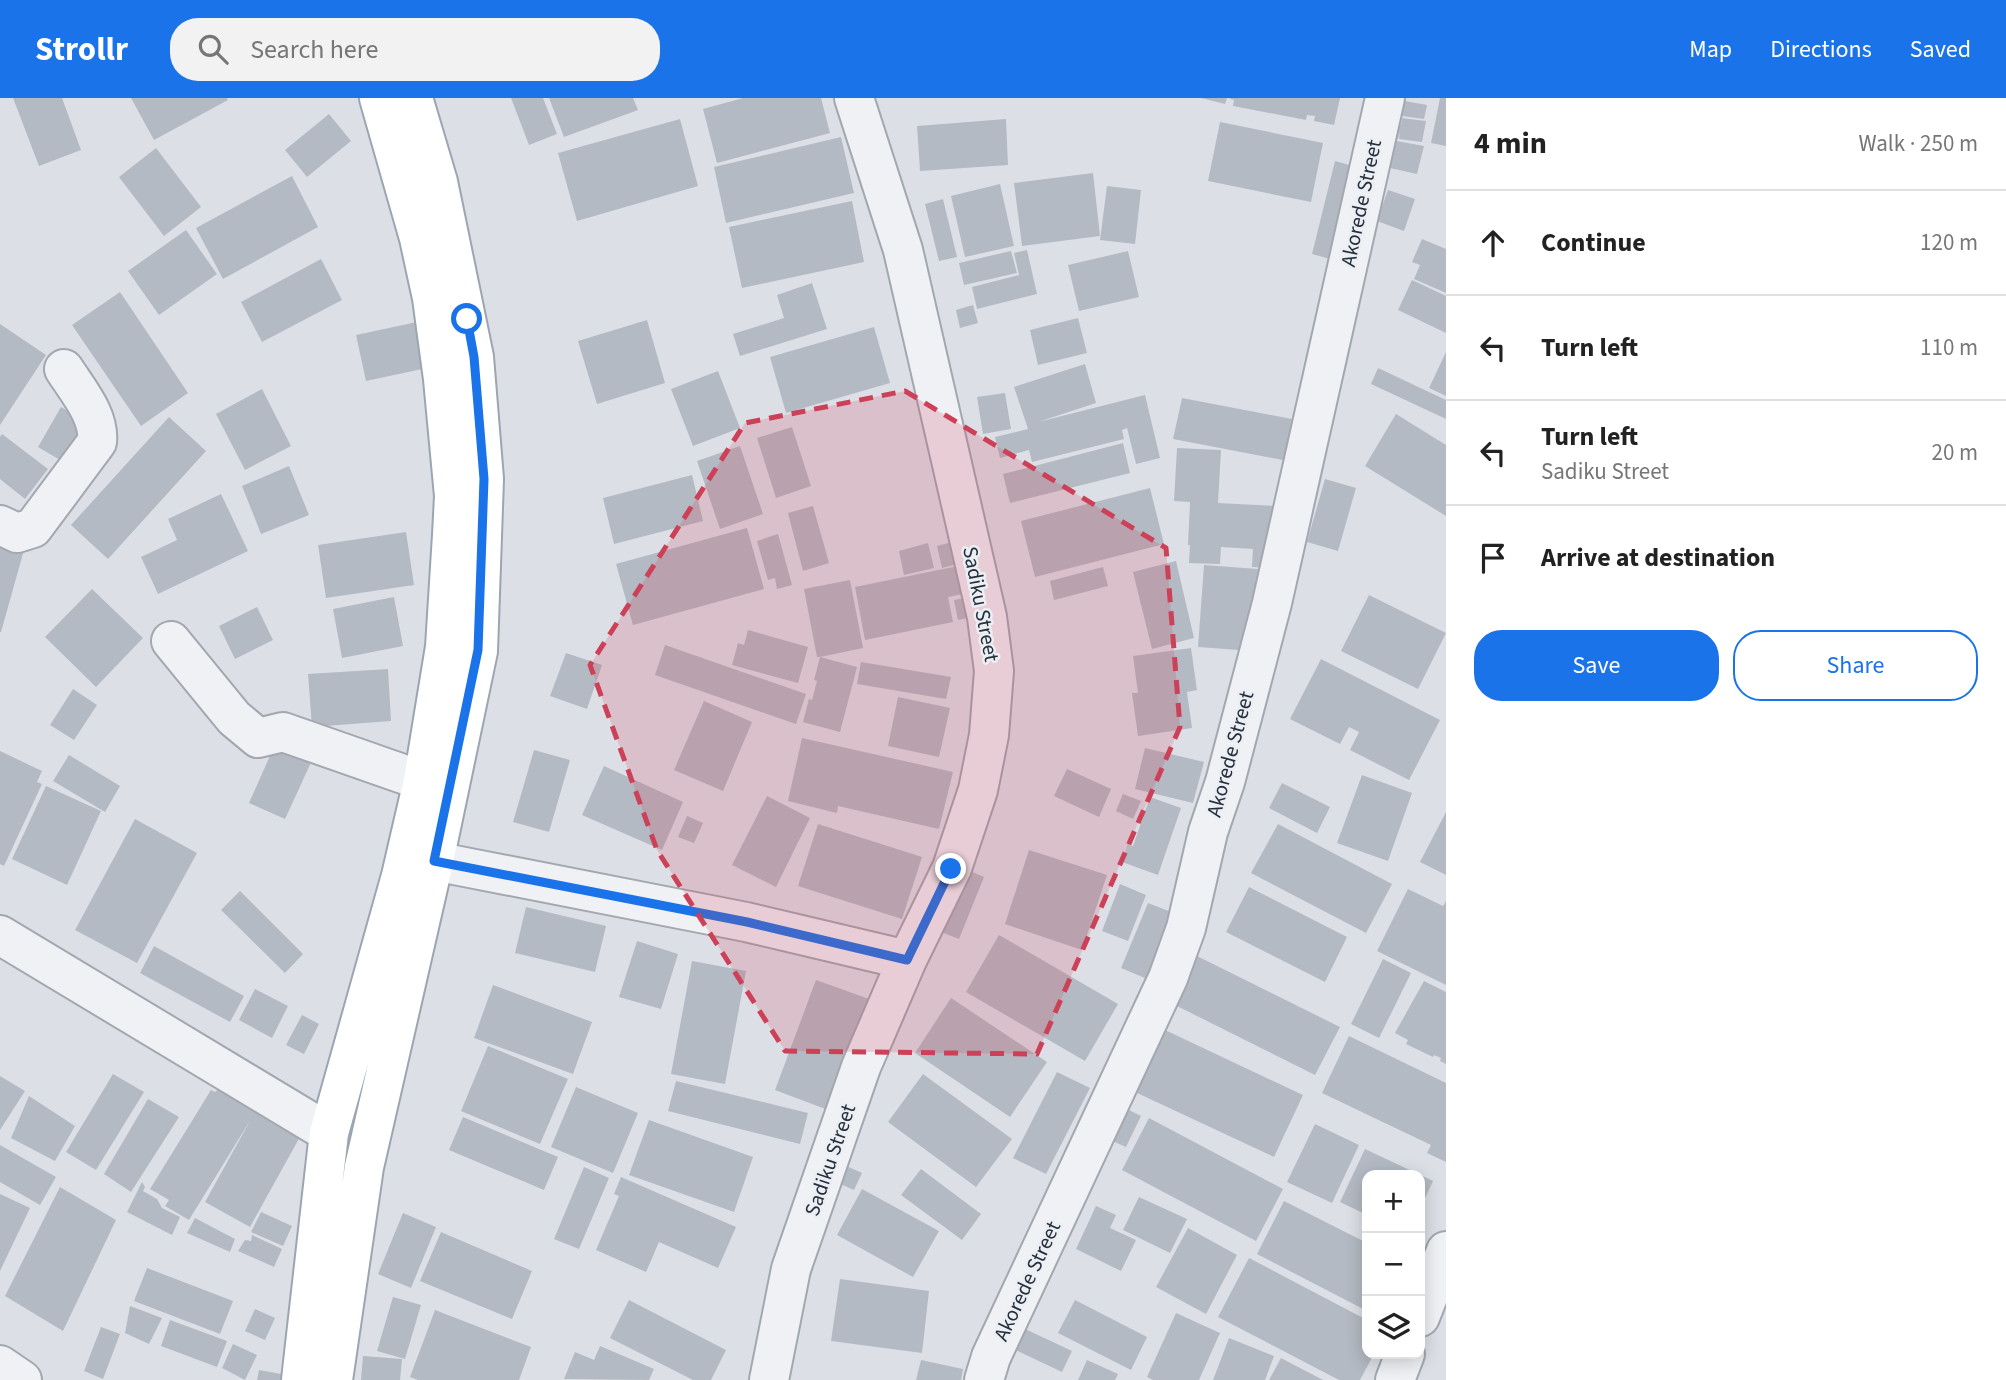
<!DOCTYPE html>
<meta charset="utf-8">
<style>
:root{--surface:#fff;--page:#f2f2f2;--text:#222;--muted:#767676;--line:#e0e0e0;--accent:#1a73e8}
body{margin:0;font-family:"Source Sans 3",sans-serif;background:var(--page);color:var(--text)}
.controls{position:absolute;right:21px;bottom:21px;display:grid;overflow:hidden;border-radius:14px;box-shadow:0 4px 18px #0003}
.controls button{width:63px;height:63px;display:grid;place-items:center;padding:0;border:0;border-bottom:2px solid var(--line);background:var(--surface);color:var(--text);font:35px sans-serif}
.stop{position:absolute;width:21px;height:21px;margin:-16px;border:5px solid #1a73e8;border-radius:50%;background:#fff}
.stop.end{background:#1a73e8;border-color:#fff;box-shadow:0 2px 7px #0008}
.list{margin:0;padding:0;list-style:none}
h2{display:flex;justify-content:space-between;align-items:center;height:91px;margin:0;padding:0 28px;font-size:30px}
h2 small{font-size:23px;font-weight:400;color:var(--muted)}
.list li{display:grid;grid-template-columns:46px 1fr auto;gap:21px;align-items:center;box-sizing:border-box;height:105px;padding:0 28px;border-top:2px solid var(--line)}
.list b{display:block;font-size:26px;white-space:nowrap}
.list p{margin:0;font-size:23px;white-space:nowrap;color:var(--muted)}
.list em{font-size:23px;font-style:normal;color:var(--muted)}
.actions{display:flex;gap:14px;padding:21px 28px}
.actions a{flex:1;padding:16px 0;border:2px solid var(--accent);border-radius:28px;text-align:center;font-size:24px;color:var(--accent)}
.actions .main{background:var(--accent);color:#fff}
.icon{flex:none;width:38px;height:38px;fill:none;stroke:currentColor;stroke-width:2;stroke-linecap:round;stroke-linejoin:round}
.map{position:relative;flex:none;width:1446px;height:1282px;overflow:hidden}
header{display:flex;align-items:center;gap:42px;box-sizing:border-box;height:98px;padding:0 35px;background:var(--accent);color:#fff}
header strong{font-size:33px}
nav{display:flex;gap:38px;margin-inline-start:auto;font-size:24px}
.search{width:490px;height:63px;background:var(--page);display:flex;align-items:center;gap:18px;box-sizing:border-box;padding:0 24px;border-radius:28px;color:var(--muted);font-size:26px}
main{display:flex}
aside{flex:1;background:var(--surface)}
.map>svg:first-child{display:block}
.building{fill:#b4bac3}
.lines{fill:none;stroke-linecap:round;stroke-linejoin:round}
.minor-casing{stroke:#a2a7b0;stroke-width:42}
.major-casing{stroke:#9ca5b2;stroke-width:42}
.minor{stroke:#eff1f5;stroke-width:38}
.major{stroke:#fff;stroke-width:38}
.route{stroke:#1a73e8;stroke-width:9}
.marked{fill:#cc4058;fill-opacity:0.2;stroke:#cc4058;stroke-width:5;stroke-dasharray:14 9;stroke-linejoin:round}
.labels{text-anchor:middle;dominant-baseline:central;stroke-width:5;stroke-linejoin:round;paint-order:stroke}
.street-label{font-size:21px;fill:#262f3c;stroke:#ebeff4}
</style>
<header>
<strong>Strollr</strong>
<div class="search"><svg class="icon" aria-label="search" viewBox="0 0 24 24"><circle cx="10" cy="10" r="6"/><path d="M15 15l6 6"/></svg>Search here</div>
<nav><a>Map</a><a>Directions</a><a>Saved</a></nav>
</header>
<main>
<div class="map">
<svg width="1446" height="1282" viewBox="0 0 1446 1282">
<rect width="100%" height="100%" fill="#dce0e6"/>
<!-- building -->
<path class="building" d="M13,0h49l19,52 -42,16z
M131,0h96l1,2 -74,40z
M511,0h32l14,36 -28,11z
M549,0h84l5,12 -74,27z
M743,0h78l9,35 -113,30 -14,-54z
M1201,0h26l-2,6z
M1228,0h112l-6,27 -20,-4 1,-5 -8,-1 -1,5 -73,-14 1,-6z
M1440,0h6v48l-15,-3z
M1405,3l22,4 -3,14 -22,-3z
M329,16l22,27 -44,36 -22,-27z
M1402,20l24,3 -4,21 -23,-3 1,-8 -2,8 -5,-1 2,-14 6,1z
M680,21l18,67 -121,35 -19,-68z
M1006,21l2,46 -88,6 -3,-45z
M1220,24l103,21 -12,59 -103,-21z
M841,39l13,56 -128,30 -12,-56z
M1391,42l33,6 -7,28 -27,-6 1,-5 -5,-1z
M156,50l45,59 -37,29 -45,-59z
M1335,63l25,7 -23,93 -25,-7z
M1093,75l7,63 -78,10 -8,-63z
M292,78l26,51 -95,52 -27,-51z
M1000,86l14,62 -49,11 -14,-61z
M1107,88l34,4 -6,54 -35,-4z
M1388,92l27,9 -11,32 -27,-10z
M943,101l14,58 -18,4 -14,-57z
M852,103l12,61 -122,26 -13,-61z
M186,132l31,44 -58,41 -31,-44z
M1422,141l24,10v44l-32,-14 6,-14 -8,-3z
M1027,152l10,44 -60,15 -5,-22 47,-12 -5,-22z
M1011,153l6,22 -53,12 -5,-22z
M1128,153l11,46 -60,14 -11,-46z
M321,161l21,41 -80,42 -21,-40z
M1412,182l34,16v37l-48,-23z
M812,185l15,46 -87,27 -7,-22 51,-16 -7,-23z
M120,194l68,101 -47,33 -69,-101z
M973,207l5,18 -18,5 -4,-18z
M1078,220l9,35 -49,12 -8,-35z
M647,222l18,63 -68,21 -19,-63z
M417,224l10,46 -61,13 -10,-46z
M0,226l46,31 -46,70z
M874,229l16,56 -104,30 -16,-56z
M1446,254v44l-17,-8z
M1085,266l11,39 -58,19 107,-27 15,63 -24,6 -9,-36 -5,2 2,9 -92,23 -3,-12 -29,8 -5,-21 33,-8 -14,-42z
M1378,270l68,32v19l-75,-35z
M718,273l22,57 -47,18 -22,-57z
M262,291l29,57 -46,24 -29,-56z
M1005,295l6,36 -28,5 -6,-37z
M1182,300l120,23 -9,41 -120,-23z
M61,309l29,17 -23,40 -29,-17z
M1396,316l50,31v71l-81,-50z
M169,319l37,34 -98,108 -37,-34z
M792,329l19,59 -35,12 -19,-60z
M2,336l46,35 -23,30 -25,-20v-42z
M1123,345l7,30 -120,30 -7,-29z
M740,348l23,68 -43,15 -23,-68z
M1177,350l44,2 -3,53 57,3 -4,62 -19,-1 1,-18 -32,-2 -1,17 -31,-1 1,-18h-2l2,-43 -16,-1z
M289,368l20,49 -48,19 -19,-48z
M692,377l11,46 -89,23 -11,-46z
M1325,381l31,9 -18,63 -31,-9z
M1150,390l14,56 -129,33 -14,-56z
M221,396l27,57 -90,43 -17,-37 36,-17 -9,-21z
M813,408l16,57 -26,8 -15,-58z
M747,430l17,61 -131,36 -17,-61z
M406,434l8,53 -88,13 -8,-53z
M778,436l14,51 -15,4 -2,-11 -7,2 -11,-39z
M956,443l6,22 -20,5 -5,-22z
M0,445l24,7 -23,82h-1z
M928,445l6,25 -30,7 -5,-24z
M1176,463l18,77 -42,11 -19,-77z
M968,466l5,28 -25,5 5,25 -88,18 -10,-53z
M1204,467l54,4 -6,82 -54,-4z
M1103,469l5,19 -54,14 -4,-19z
M850,482l13,68 -43,9 37,10 -17,65 -37,-10 6,-23 3,1 5,-19 -3,-1 6,-23h-3l-13,-68z
M92,491l51,49 -47,49 -51,-50z
M1369,497l77,38 -28,56 -77,-38z
M394,499l9,49 -61,12 -9,-49z
M969,499l4,20 -15,3 -4,-20z
M257,509l16,33 -38,19 -16,-33z
M748,532l60,17 -10,36 -66,-18 6,-22 6,2z
M665,547l141,49 -10,30 -141,-49z
M1191,550l6,42 -10,2 5,36 -54,8 -6,-43h6l-5,-37z
M566,555l36,12 -15,44 -37,-13z
M1321,561l119,61 -31,60 -59,-30 9,-18 -10,-5 -9,17 -50,-25z
M861,564l90,15 -5,22 -89,-15z
M388,571l3,52 -79,6 -4,-53z
M73,591l24,16 -23,35 -24,-15z
M898,599l52,11 -11,49 -51,-11z
M704,603l48,21 -29,69 -49,-21z
M802,640l151,34 -14,57 -101,-23 -1,7 -49,-12z
M277,642l37,16 -29,63 -36,-16z
M1145,650l59,14 -11,41 -58,-14z
M534,652l36,10 -21,72 -36,-10z
M0,653l42,20 -5,11 5,2 -38,82 -4,-2z
M69,657l51,31 -15,26 -52,-31z
M604,668l79,36 -21,48 -80,-35z
M1067,671l44,20 -12,28 -45,-21z
M1362,677l50,18 -24,68 -51,-18z
M1282,685l48,24 -13,26 -48,-25z
M46,688l55,25 -34,74 -55,-26z
M1123,696l18,7 -8,18 -17,-8z
M767,698l43,22 -34,69 -44,-22z
M1150,699l31,11 -23,67 -36,-13 6,-18 5,2z
M1446,714v63l-26,-13z
M687,718l16,7 -9,20 -16,-6z
M135,721l62,34 -60,110 -62,-33z
M818,726l104,33 -20,62 -104,-33z
M1278,726l114,60 -26,49 -115,-60z
M1029,752l78,25 -25,75 -77,-26z
M965,771l19,8 -25,62 -18,-7z
M1120,786l26,11 -18,46 -26,-10z
M1249,789l98,50 -22,45 -99,-50z
M1408,791l35,17 3,-5v84l-69,-34z
M240,793l63,63 -18,19 -64,-63z
M1148,805l31,12 -27,66 -31,-13z
M526,809l80,19 -11,46 -80,-19z
M999,837l119,69 -33,57 -119,-69z
M637,843l41,13 -17,55 -42,-12z
M154,848l90,50 -14,26 -90,-49z
M1195,857l145,72 -25,48 -144,-72z
M1383,861l28,14 -32,65 -28,-14z
M692,863l54,10 -21,113 -54,-10z
M816,882l53,19 -41,111 -53,-20z
M1424,883l22,11v72l-6,-3 1,-3 -7,-3 -1,2 -27,-13 2,-4 -13,-7z
M493,887l99,37 -19,52 -99,-36z
M255,891l33,17 -16,32 -33,-18z
M951,900l96,64 -37,55 -95,-64z
M302,917l17,9 -15,30 -18,-9z
M1165,932l138,65 -29,62 -139,-65z
M1349,938l97,47v79l-19,-9 4,-8 -109,-52z
M488,948l80,33 -28,65 -79,-33z
M1057,974l33,16 -44,86 -33,-16z
M113,976l31,18 -48,78 -30,-18z
M923,976l89,65 -36,48 -88,-65z
M0,978l25,15 -25,39z
M676,983l132,32 -8,31 -132,-33z
M576,989l62,26 -25,60 -62,-26z
M218,991l83,46 -51,92 -45,-25 46,-83 -62,101 -24,-14 4,-6 -19,-11 61,-99 4,2z
M29,998l46,30 -20,35 -44,-23z
M148,1001l31,18 -48,75 -27,-18z
M1125,1010l16,8 -15,31 -16,-7z
M463,1019l95,40 -14,33 -95,-40z
M1149,1020l134,71 -27,52 -134,-71z
M649,1022l104,37 -19,55 -105,-37z
M1315,1026l44,21 -27,58 -45,-21z
M0,1047l56,32 -16,28 -40,-23z
M1365,1051l68,32 -13,28v-34h-53v40l-27,-13z
M844,1067l18,8 -8,17 -18,-8z
M584,1069l25,11 -30,71 -25,-10z
M921,1071l60,45 -19,26 -61,-45z
M621,1079l115,50 -18,41 -59,-26 -13,30 -50,-22 23,-54 -5,-2z
M142,1084l3,5 -2,4 14,8 5,9 18,9 -8,18 -45,-23z
M60,1089l56,33 -53,111 -58,-35z
M862,1091l77,42 -26,46 -76,-42z
M0,1096l30,14 -30,63z
M1139,1099l48,22 -17,34 -47,-23z
M1284,1103l83,42v68l-110,-57z
M1096,1108l20,9 -6,13 26,12 -15,31 -45,-22z
M261,1114l31,14 -9,20 -32,-14z
M403,1115l33,14 -25,61 -33,-14z
M195,1120l40,21 -5,13 -43,-19z
M1188,1130l49,27 -31,59 -50,-27z
M441,1134l91,39 -20,48 -92,-38z
M252,1137l30,14 -8,18 -36,-16 7,-11 6,1z
M1249,1160l118,62v34h7l-14,26h-21l-121,-63z
M147,1170l86,33 -13,33 -86,-33z
M840,1181l89,12 -7,62 -91,-12z
M393,1199l28,8 -16,54 -28,-8z
M629,1202l97,50 -15,30h-18l-83,-42z
M1075,1202l72,37 -16,33 -73,-37z
M130,1208l32,12 -13,26 -24,-11z
M255,1211l20,9 -10,22 -20,-9z
M435,1212l96,37 -12,33h-101l-8,-3z
M1176,1215l44,20 -21,47h-46l-6,-3z
M170,1222l57,21 -10,26 -56,-21z
M101,1229l19,7 -17,45 -19,-8z
M1021,1229l51,24 -10,21 -51,-24z
M1229,1240l45,18 -9,24h-52z
M233,1246l24,11 -12,25 -23,-12z
M600,1248l54,23 -5,11 -85,-1 11,-27 19,8z
M363,1258l39,3 -2,21h-39z
M1281,1260l42,22h-54z
M921,1262l42,9 -2,11h-45z
M1087,1262l31,14 -3,6h-37z
M259,1272l28,5 -1,5h-29z"/>
<g class="lines">
<!-- minor casing -->
<g class="minor-casing">
<path id="minor" d="M0,427l17,8 16,-5 64,-86c3,-26 -19,-51 -33,-73
M171,543l63,77 24,20 25,-6 140,49
M434,763l312,61 161,38
M0,837l329,198
M1420,1219l26,-66
M0,1267l22,15
M769,1282l22,-111 70,-202 46,-107 45,-92 26,-78 11,-55 5,-64 -7,-54 -84,-367 -49,-152
M984,1282l7,-23 177,-379 18,-50 22,-96 17,-50 47,-179 113,-505
M1395,1282l10,-26"/>
</g>
<!-- major casing -->
<g class="major-casing">
<path id="major" d="M301,1282l28,-247 72,-257 22,-95 22,-134 7,-112 2,-39 -11,-117 -11,-81 -13,-60 -40,-140
M333,1282l31,-213 70,-306 44,-210 6,-172 -10,-122 -36,-175 -25,-84"/>
</g>
<!-- minor -->
<use href="#minor" class="minor"/>
<!-- major -->
<use href="#major" class="major"/>
</g>
<g class="lines">
<!-- route -->
<path class="route" d="M467,221l7,38 10,122 -6,171 -44,211 313,61 160,38 44,-91"/>
</g>
<!-- marked area -->
<path class="marked" d="M905,293l261,157 14,179 -143,327 -252,-3 -128,-201 -67,-185 155,-242z"/>
<g class="labels">
<!-- street labels -->
<g class="street-label">
<text transform="translate(1361 105) rotate(-78)">Akorede Street</text>
<text transform="translate(981 506) rotate(79)">Sadiku Street</text>
<text transform="translate(1230 656) rotate(-75)">Akorede Street</text>
<text transform="translate(830 1062) rotate(-71)">Sadiku Street</text>
<text transform="translate(1027 1183) rotate(-65)">Akorede Street</text>
</g>
</g>
</svg>
<div class="controls">
<button>+</button>
<button>−</button>
<button><svg class="icon" aria-label="layers" viewBox="0 0 24 24"><path d="M12 4l9 5-9 5-9-5zM3 14l9 5 9-5"/></svg></button>
</div>
<div class="stop" style="left:467px;top:221px"></div>
<div class="stop end" style="left:951px;top:771px"></div>
</div>
<aside>
<h2>4 min<small>Walk · 250 m</small></h2>
<ul class="list">
<li><svg class="icon" aria-label="ahead" viewBox="0 0 24 24"><path d="M12 20V5M6 11l6-6 6 6"/></svg><div><b>Continue</b></div><em>120 m</em></li>
<li><svg class="icon" aria-label="left" viewBox="0 0 24 24"><path d="M17 20v-9H6M10 6l-5 5 5 5"/></svg><div><b>Turn left</b></div><em>110 m</em></li>
<li><svg class="icon" aria-label="left" viewBox="0 0 24 24"><path d="M17 20v-9H6M10 6l-5 5 5 5"/></svg><div><b>Turn left</b><p>Sadiku Street</p></div><em>20 m</em></li>
<li><svg class="icon" aria-label="arrive" viewBox="0 0 24 24"><path d="M6 21V4h12l-3 4 3 4H6"/></svg><div><b>Arrive at destination</b></div></li>
</ul>
<div class="actions"><a class="main">Save</a><a>Share</a></div>
</aside>
</main>
